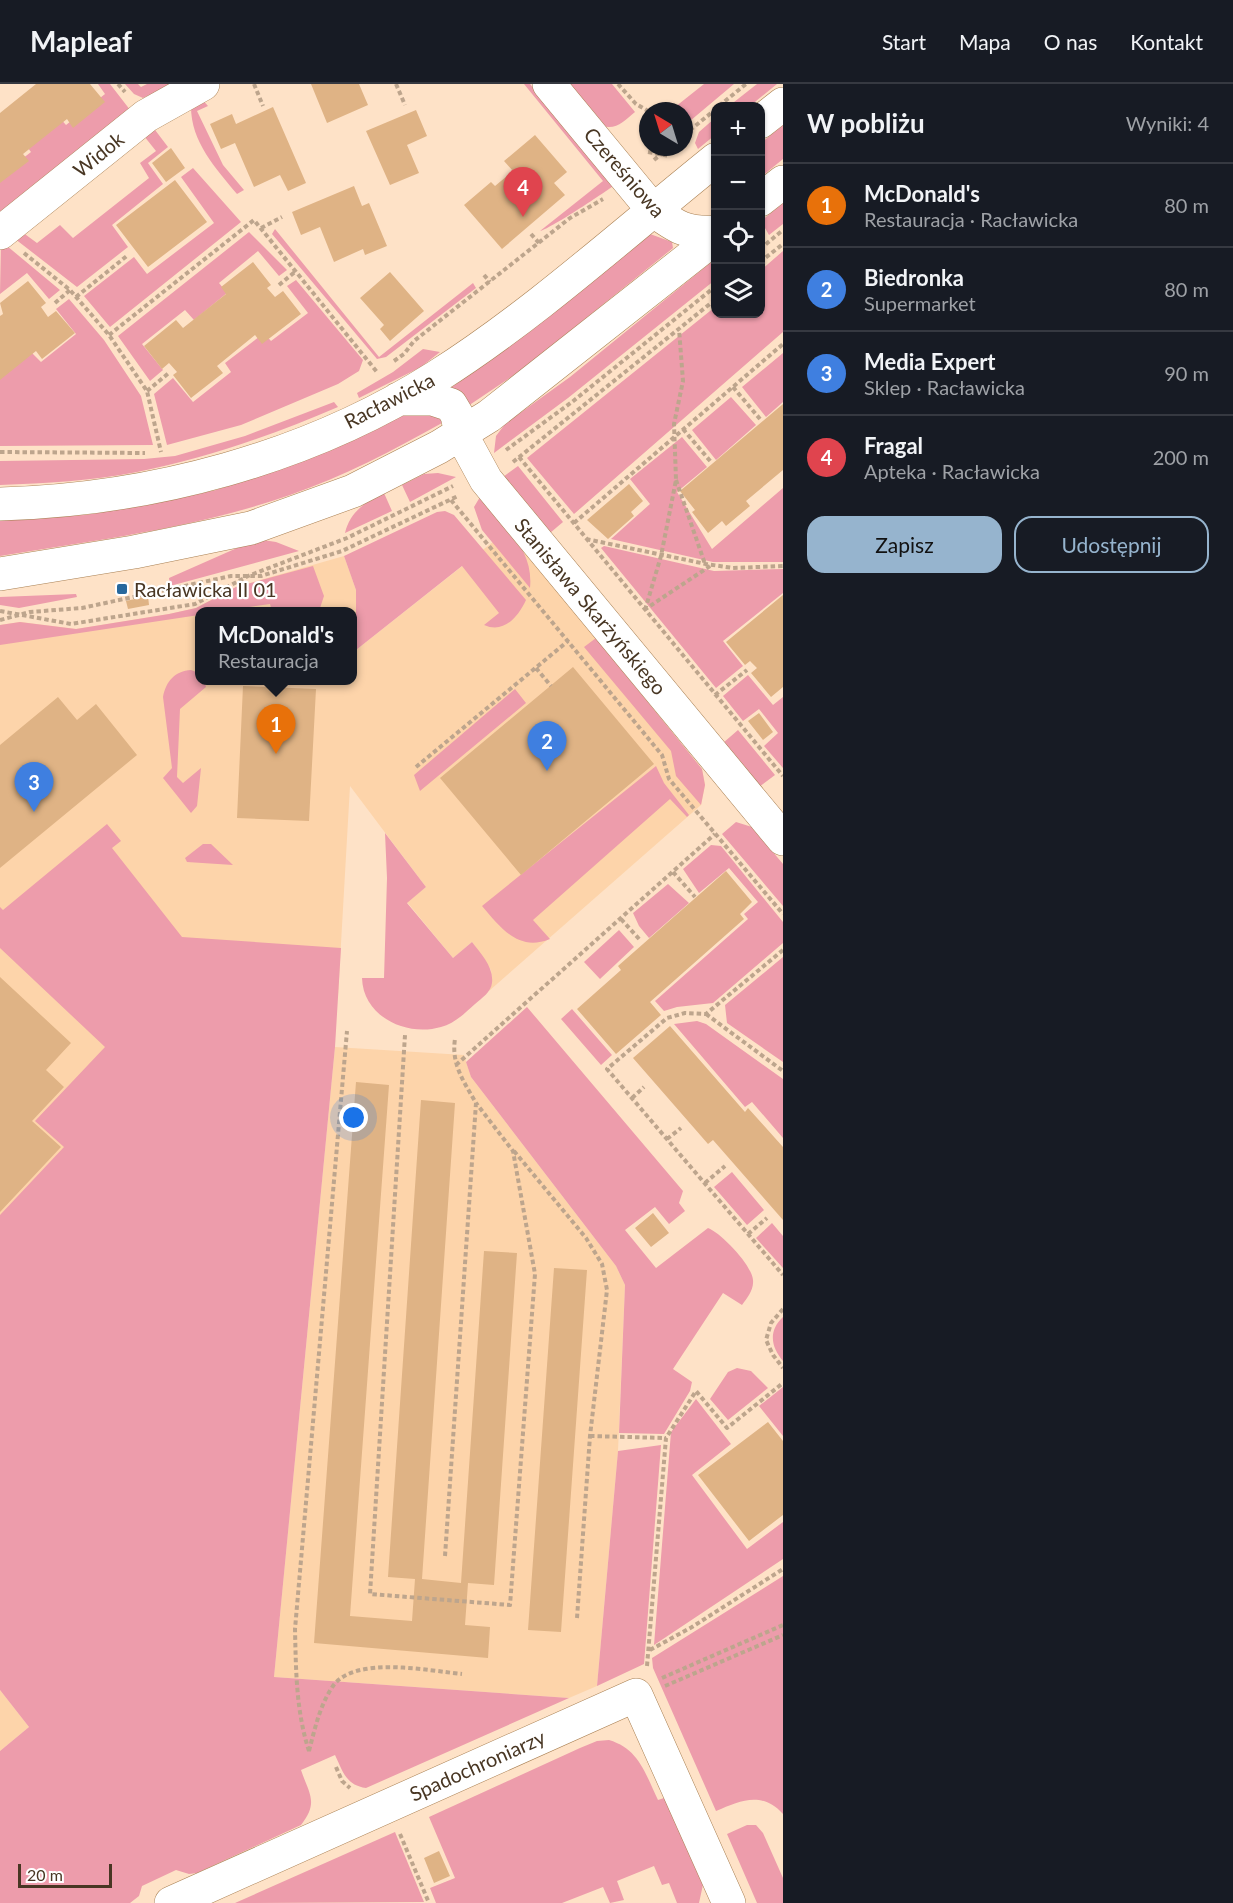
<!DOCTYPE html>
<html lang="pl">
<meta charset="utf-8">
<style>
:root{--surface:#171b24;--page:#242831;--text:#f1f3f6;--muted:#9ea1a6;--line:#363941;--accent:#96b4ce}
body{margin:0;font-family:Lato,sans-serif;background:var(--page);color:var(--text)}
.controls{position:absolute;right:18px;top:18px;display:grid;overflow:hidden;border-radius:12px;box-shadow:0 2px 4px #0004}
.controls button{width:54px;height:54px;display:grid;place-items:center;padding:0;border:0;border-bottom:2px solid var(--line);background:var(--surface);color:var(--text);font:30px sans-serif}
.compass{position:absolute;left:639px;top:18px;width:54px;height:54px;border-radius:50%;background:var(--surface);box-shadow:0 2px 4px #0004;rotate:322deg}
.scale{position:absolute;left:18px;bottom:15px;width:94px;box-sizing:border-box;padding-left:6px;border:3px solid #483623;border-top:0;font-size:16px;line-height:21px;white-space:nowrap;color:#483623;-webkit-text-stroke:4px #fff;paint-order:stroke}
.you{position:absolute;left:354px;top:1034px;width:21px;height:21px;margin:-15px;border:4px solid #fff;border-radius:50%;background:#1a73e8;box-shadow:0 0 0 9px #1a73e833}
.badge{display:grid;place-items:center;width:39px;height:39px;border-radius:50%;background:var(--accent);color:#fff;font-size:20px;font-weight:700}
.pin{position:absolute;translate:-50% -50px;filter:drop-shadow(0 2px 3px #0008)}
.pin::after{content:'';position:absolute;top:32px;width:21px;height:18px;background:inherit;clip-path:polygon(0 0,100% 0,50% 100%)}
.popup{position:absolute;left:195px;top:523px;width:162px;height:78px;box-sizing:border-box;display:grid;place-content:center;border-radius:12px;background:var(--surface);filter:drop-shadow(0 2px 4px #0005);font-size:20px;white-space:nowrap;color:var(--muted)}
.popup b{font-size:22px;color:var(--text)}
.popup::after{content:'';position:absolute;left:50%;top:100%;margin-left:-12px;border:12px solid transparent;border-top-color:var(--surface)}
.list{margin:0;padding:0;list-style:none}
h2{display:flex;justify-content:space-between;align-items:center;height:78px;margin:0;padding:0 24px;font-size:26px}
h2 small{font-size:20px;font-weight:400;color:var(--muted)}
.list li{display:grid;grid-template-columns:39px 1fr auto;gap:18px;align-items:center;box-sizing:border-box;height:84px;padding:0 24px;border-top:2px solid var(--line)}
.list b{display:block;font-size:22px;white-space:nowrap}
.list p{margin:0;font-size:20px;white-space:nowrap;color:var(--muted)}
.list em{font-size:20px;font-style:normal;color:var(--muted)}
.actions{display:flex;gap:12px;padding:18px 24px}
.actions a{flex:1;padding:14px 0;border:2px solid var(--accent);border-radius:18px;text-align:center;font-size:21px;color:var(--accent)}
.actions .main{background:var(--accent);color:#111}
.icon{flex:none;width:33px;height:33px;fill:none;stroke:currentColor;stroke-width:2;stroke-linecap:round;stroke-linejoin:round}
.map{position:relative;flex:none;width:783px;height:1819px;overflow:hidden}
header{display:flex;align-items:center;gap:36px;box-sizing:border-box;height:84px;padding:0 30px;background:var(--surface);border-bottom:2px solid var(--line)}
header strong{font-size:28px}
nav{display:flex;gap:33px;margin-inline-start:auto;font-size:21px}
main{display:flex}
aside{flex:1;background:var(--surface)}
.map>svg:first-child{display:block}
.built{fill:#fdd4aa;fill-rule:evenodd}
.green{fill:#ed9cab}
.building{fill:#dfb385}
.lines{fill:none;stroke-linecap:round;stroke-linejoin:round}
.minor-casing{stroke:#a98053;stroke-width:34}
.path{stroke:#bda58d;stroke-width:4;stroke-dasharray:4.5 3;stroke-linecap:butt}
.minor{stroke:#fff;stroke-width:33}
.poi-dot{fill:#27689d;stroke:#fff;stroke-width:2}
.labels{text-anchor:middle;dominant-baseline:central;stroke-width:4.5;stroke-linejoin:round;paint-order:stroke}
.street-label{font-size:20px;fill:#483623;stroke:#fff}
.poi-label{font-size:20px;fill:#483623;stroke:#fff;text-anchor:start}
</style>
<header>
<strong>Mapleaf</strong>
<nav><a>Start</a><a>Mapa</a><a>O nas</a><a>Kontakt</a></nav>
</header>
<main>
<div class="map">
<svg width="783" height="1819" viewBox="0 0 783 1819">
<rect width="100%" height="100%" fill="#fee2c7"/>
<!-- built -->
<path class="built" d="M508,446l194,239 3,16 -4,20 -212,186 3,-9 -1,-12 -19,-28 -19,16 -46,-56 19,-15 -76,-101 -12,210 -241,139 -97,105v-615l20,-3 56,7 93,-15 27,-6 40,-21 108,-31 12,34v60zM200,528h152v68h-152z
M335,963l129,8 7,22 145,189 9,19 -7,166 -21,235 -28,12 -295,-21z
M0,1606l29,37 -29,24z"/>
<!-- green -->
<path class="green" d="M98,0h12l24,31 -134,106v-45l31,-24 -6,-8 34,-27 7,8 39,-31z
M125,0h13l3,3 6,-3h26l-30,14 -9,-4z
M524,0h6l83,102c-9,7 -65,44 -73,45l63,-50z
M568,0h44l23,28c-11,9 -18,18 -33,14z
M704,0h30l-50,42v-15h-14z
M757,0h20l-27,22h-21z
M200,13l8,9 -11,5 26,54 21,25 -7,4c-22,-27 -47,-53 -46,-90z
M715,34v17l-17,14 -3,-6 4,-11z
M149,38l19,25 -20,16 15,21 -51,41 16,22 -51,40 -67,-52 8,-6 19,14 23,-18 13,13 76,-60 -9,-15 16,-12 -16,-20z
M783,41v34l-22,18v-34z
M193,84l48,54 -131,105 -26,-31 50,-39 13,17 67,-51 -33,-46z
M783,119v21l-14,11 -8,-14z
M275,145l104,128 94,-74 3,5 -90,69 -9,2 -105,-125z
M249,148l38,38 -8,6 -21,-25 -39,32 8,10 -33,27 -9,-10 -43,34 21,26 -13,11 -32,-45z
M650,150l22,8 1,6 -150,121 -55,37 -19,-17 83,-59z
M1,157l59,49 -11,9 -22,-26 -27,21z
M783,167v81l-209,182 -47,-56 188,-151 1,7h44l1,-44z
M715,175v21l-147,118 -74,55 2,-17 9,-12 65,-47z
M296,196l67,80 -4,11 -21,13 -97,41 -74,20 -13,-51 19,-16 20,24 38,-30 -6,-9 39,-30 7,8 37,-28 -21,-27z
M69,215l35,41 37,56 12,49 -153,1v-68l32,-25 9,9 35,-28 -20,-25z
M423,265l17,3 -19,15 -62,31 -2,-5 36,-21z
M783,269v49l-17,15 -24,-30z
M731,313l25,28 -40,35 -24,-30z
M334,318l4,5c-65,28 -131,51 -201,65 -44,9 -92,11 -137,13v-24l144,-2 31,-3 70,-20z
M438,327l4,12c-48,27 -100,54 -152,72 -94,33 -193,45 -290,61v-37l85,-4 68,-11 63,-14 57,-19 132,-58z
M682,353l25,30 -30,25 35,57 71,-61v74h-70l-102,-23 39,-35 -20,-25z
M518,382l45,56 -13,11 -47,-56z
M438,389l18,4 -46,25 -8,-17 22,-11z
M384,409l8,18 -47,22c5,-21 20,-31 39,-40z
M480,413c23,27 54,52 50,91l-48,-58 -8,-23z
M445,427l9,4 72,85c-8,17 -22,34 -42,25l15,-12 -37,-47 -106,84v-60l-12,-34 93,-44z
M263,456l13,2 23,9 -129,35 -1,-8 77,-34z
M604,462l110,25 69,-2v24l-60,48 20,25 -27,22 -115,-140z
M313,482l11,30 -5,15h-47l-2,-7 -48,7 -22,1 -1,3 -199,30v-20l20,-3 56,7 93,-15 27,-6 40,-21z
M76,510l1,3 -58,11 -19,-3v-8z
M596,554l106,131 3,16 -4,20 -25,-29 -5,-25 -87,-104z
M191,586l8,3 1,7 4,1 2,6 -26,22 -3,68 6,6 18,-15 -4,38 -6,7 -28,-35 9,-10 -9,-71c3,-16 12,-26 28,-27z
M748,591l25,30 10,-8v71l-19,-22 14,-13 -19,-24 -16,12 -20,-25z
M515,605l11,14 -106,88 -6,-16z
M738,646l37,45 -16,12 -36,-44z
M656,682l8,17 25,32 -2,2 -17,-18 -137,121 17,19c-32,13 -49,-11 -68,-33z
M736,738l16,5 31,37v42l-61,-72z
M107,740l14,17 -9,7 70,89 159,11 -6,99 -61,630 295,21 -203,90c-20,-3 -23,-16 -31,-33l-34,15c8,24 18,32 0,55l-104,48 -8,1 -13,-4 -34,16 -3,10 -9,7h-130v-152l29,-24 -29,-37v-475l64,-68 -29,-26 70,-74 -105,-99v-41l3,3z
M385,749l41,54 -19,16 46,55 19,-16c9,12 22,25 20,41 -1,9 -10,15 -17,21 -10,9 -21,20 -34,23 -34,10 -78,-10 -79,-49h22l3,-100z
M203,760h8l22,21 -46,-3 -2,-4z
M711,761l10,1 62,76v21l-70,60 -36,4 -13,4 -9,-10 93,-82 -4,-5 14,-12 -29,-34 -30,25 -16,-24z
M668,800l21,19 -40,35 -10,-12 -6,-13z
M619,846l15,17 -34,32 -16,-17z
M783,873v105l-56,-39 -2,-18z
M527,923l156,184 -4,12 6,8 -16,13 -14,-17 -30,23 31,38 52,-40c13,5 44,37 45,52 1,10 -6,18 -11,25l-19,-12 -50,76 19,13 -2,9 -26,43 -45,-1 6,-148 -9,-19 -145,-189 -5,-15z
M572,925l40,46 -11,10 -40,-46z
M697,937l9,3 77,55v59l-31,-36 -7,5 -71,-83z
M732,1088l32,38 -17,15 -33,-38z
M772,1139l11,13v32l-27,-30z
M783,1233v44c-12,-14 -15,-30 0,-44z
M737,1284l14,3 17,17 -40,32 -18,-21 18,-27z
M783,1303v49l-24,-30z
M696,1315l35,45 -39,31 55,74 36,-27v37l-129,86 17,-213z
M661,1361l-17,219 -47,22 21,-235z
M783,1492v238c-21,-23 -42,-14 -67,-3l-63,-143 -1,-10z
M609,1656c30,9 36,33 49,60l9,-3 37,83 -5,23h-22l-8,-20 -7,2 -8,-19 -37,15 7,19 -14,3 -7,-16 -41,16h-126l-6,-15 25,-10 -26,-61 151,-69 17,-7z
M747,1741h9l7,8 20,45v25h-26l-30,-69z
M395,1748l29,70 -189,1z"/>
<!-- building -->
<path class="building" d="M36,0h54l15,18 -32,26 -6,-9 -44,35 6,7 -29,22v-70z
M311,0h48l9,21 -41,18z
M273,23l33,76 -18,8 -8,-16 -26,12 -19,-44 -14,6 -11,-25 22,-10 4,10z
M416,26l11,26 -20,9 12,28 -29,12 -24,-54z
M535,51l32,37 -13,11 11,12 -63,54 -38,-44 27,-23 4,4 18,-15 -9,-10z
M171,64l14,20 -19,14 -14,-19z
M175,96l32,42 -59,45 -32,-42z
M354,102l8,20 7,-3 18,43 -22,9 -2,-6 -29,13 -14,-35 -19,8 -9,-23z
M253,178l18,23 -4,3 8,9 8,-6 18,23 -39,30 -7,-9 -38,31 6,7 -32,25 -18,-23 4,-3 -8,-9 -7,6 -18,-23 32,-26 7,8 43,-34 -5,-7z
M390,188l34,39 -34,30 -10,-12 4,-4 -24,-27z
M28,197l18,22 -5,4 7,10 8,-6 19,22 -33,26 -6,-8 -36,29v-64l3,-2 -3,-11z
M783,320v66l-37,31 4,5 -24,20 -4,-5 -14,12 -16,-21 3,-2 -15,-19z
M629,400l14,17 -12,11 3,4 -26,23 -21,-19z
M783,511v92l-12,10 -20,-24 6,-5 -7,-7 -5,4 -19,-23z
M148,512l1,9 -21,4 -2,-8z
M573,583l81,97 -133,111 -81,-97z
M243,602l73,3 -7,132 -72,-3z
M58,613l19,23 19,-16 41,51 -137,113v-123z
M759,629l14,19 -10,8 -15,-19z
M726,787l26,31 -12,12 4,5 -94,83 11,13 -45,39 -39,-45 44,-39 -3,-4z
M0,893l71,66 -25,27 18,17 -32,34 29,26 -61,65z
M670,942l75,86 3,-4 35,39v73l-70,-80 -5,4 -75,-86z
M356,998l33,3 -39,531 62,5 3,-42 -27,-2 33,-477 34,3 -33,476 39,4 23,-332 33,2 -23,332 -26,-2 -3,42 25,2 -2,31 -174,-15z
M653,1129l16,20 -18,14 -16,-19z
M554,1184l33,2 -26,362 -33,-2z
M768,1338l15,19v74l-34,26 -51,-66z
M439,1767l11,25 -16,7 -10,-25z"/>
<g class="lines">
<!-- minor casing -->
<g class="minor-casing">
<path id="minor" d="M549,0l104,126c23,17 33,24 63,22
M760,38l23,-18
M760,116l23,-18
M0,149l146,-117 57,-32
M398,315h35l18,6 6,10 4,19 25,46 297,359
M0,420c151,-4 308,-46 436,-127 98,-62 189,-145 280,-218
M0,490l134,-22 117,-24 102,-37 86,-44 50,-31 227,-179
M171,1819l465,-208 93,208"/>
</g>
<!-- path -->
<path class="path" d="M118,0l7,8
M254,0l9,22
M396,0l9,21
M618,0l18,20 12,7
M719,22l27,-22
M684,51l32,-26
M648,68l22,4
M654,76l16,-13
M261,144l21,-11
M531,150l8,9
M760,165l23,-19
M24,169l46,37 39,45 38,56 14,61
M760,178l23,-18
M484,191l6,7
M279,201l17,-14
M76,213l52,-42
M55,219l15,-13
M109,251l145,-115 123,152
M394,277l10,-7 10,-13 156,-123 33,-19
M733,303l27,32
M147,307l23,-19
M683,345l28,33
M506,366l66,-48 144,-116
M0,368l145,1
M519,373l264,319
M513,378l203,-163
M676,396l29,84
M451,416l211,255 7,24 114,135
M574,439l209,-179
M586,455l120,25 27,4 50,-2
M644,526l66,-44
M645,526l16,-54 15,-76 -2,-56 9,-43 -4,-52
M0,527l71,13 124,-20 53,-28 99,-38 106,-52
M0,536l30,-8 52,-4 149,-32h30l81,-25 116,-55
M536,584l15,18
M715,611l32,-25
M416,683l152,-126
M673,788l22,25
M621,835l19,21
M783,866l-77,64 -21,-1 -18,5 -60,51 176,206
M706,930l77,57
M405,951l-35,559 140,11 25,-331 -22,-123 -37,-48
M456,981l259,-231
M632,1014l12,-11
M667,1055l14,-11
M514,1067l72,87 16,26 5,26 -17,146 -13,182
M705,1099l20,-17
M748,1150l19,-16
M783,1225l-12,14 -5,17 7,15 10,13
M590,1352l76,2
M445,1472l31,-453c-12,-21 -25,-39 -21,-64
M650,1566l42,-23 91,-58
M647,1582l19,-228 30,-47 31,37 56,-45
M662,1594l121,-53
M665,1602l118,-51
M309,1667c-13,-40 -13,-80 -14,-122l52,-598
M309,1667c6,-23 11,-46 24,-65 22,-31 97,-15 129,-12
M336,1683l6,14 8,7
M400,1750l29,69"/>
<!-- minor -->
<use href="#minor" class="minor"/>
</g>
<!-- markers -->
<rect class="poi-dot" x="116" y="499" width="12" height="12" rx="3"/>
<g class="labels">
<!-- street labels -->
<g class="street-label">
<text transform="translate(98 70) rotate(-39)">Widok</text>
<text transform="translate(625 88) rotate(49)">Czereśniowa</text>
<text transform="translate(389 316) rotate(-27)">Racławicka</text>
<text transform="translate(591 522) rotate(50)">Stanisława Skarżyńskiego</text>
<text transform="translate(477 1681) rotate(-24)">Spadochroniarzy</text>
</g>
<!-- poi labels -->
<g class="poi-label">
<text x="134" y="505">Racławicka II 01</text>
</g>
</g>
</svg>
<div class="controls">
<button>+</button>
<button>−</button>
<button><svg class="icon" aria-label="locate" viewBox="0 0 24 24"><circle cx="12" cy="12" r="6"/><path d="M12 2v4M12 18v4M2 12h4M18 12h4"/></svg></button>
<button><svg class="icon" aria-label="layers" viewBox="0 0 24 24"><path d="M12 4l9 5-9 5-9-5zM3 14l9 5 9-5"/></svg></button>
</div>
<svg class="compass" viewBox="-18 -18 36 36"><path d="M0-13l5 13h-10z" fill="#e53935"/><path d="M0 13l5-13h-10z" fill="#9ea1a6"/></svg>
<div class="scale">20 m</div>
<div class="you"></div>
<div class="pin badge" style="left:276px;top:670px;background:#e8710a">1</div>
<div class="popup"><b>McDonald's</b>Restauracja</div>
<div class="pin badge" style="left:547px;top:687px;background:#3f7fe0">2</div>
<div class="pin badge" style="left:34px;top:728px;background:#3f7fe0">3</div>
<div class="pin badge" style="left:523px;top:133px;background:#e0444e">4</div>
</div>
<aside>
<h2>W pobliżu<small>Wyniki: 4</small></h2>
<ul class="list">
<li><span class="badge" style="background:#e8710a">1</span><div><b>McDonald's</b><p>Restauracja · Racławicka</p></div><em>80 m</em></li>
<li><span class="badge" style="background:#3f7fe0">2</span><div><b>Biedronka</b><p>Supermarket</p></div><em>80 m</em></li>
<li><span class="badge" style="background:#3f7fe0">3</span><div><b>Media Expert</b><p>Sklep · Racławicka</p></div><em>90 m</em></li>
<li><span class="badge" style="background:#e0444e">4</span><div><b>Fragal</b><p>Apteka · Racławicka</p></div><em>200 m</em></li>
</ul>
<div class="actions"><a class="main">Zapisz</a><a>Udostępnij</a></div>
</aside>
</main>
